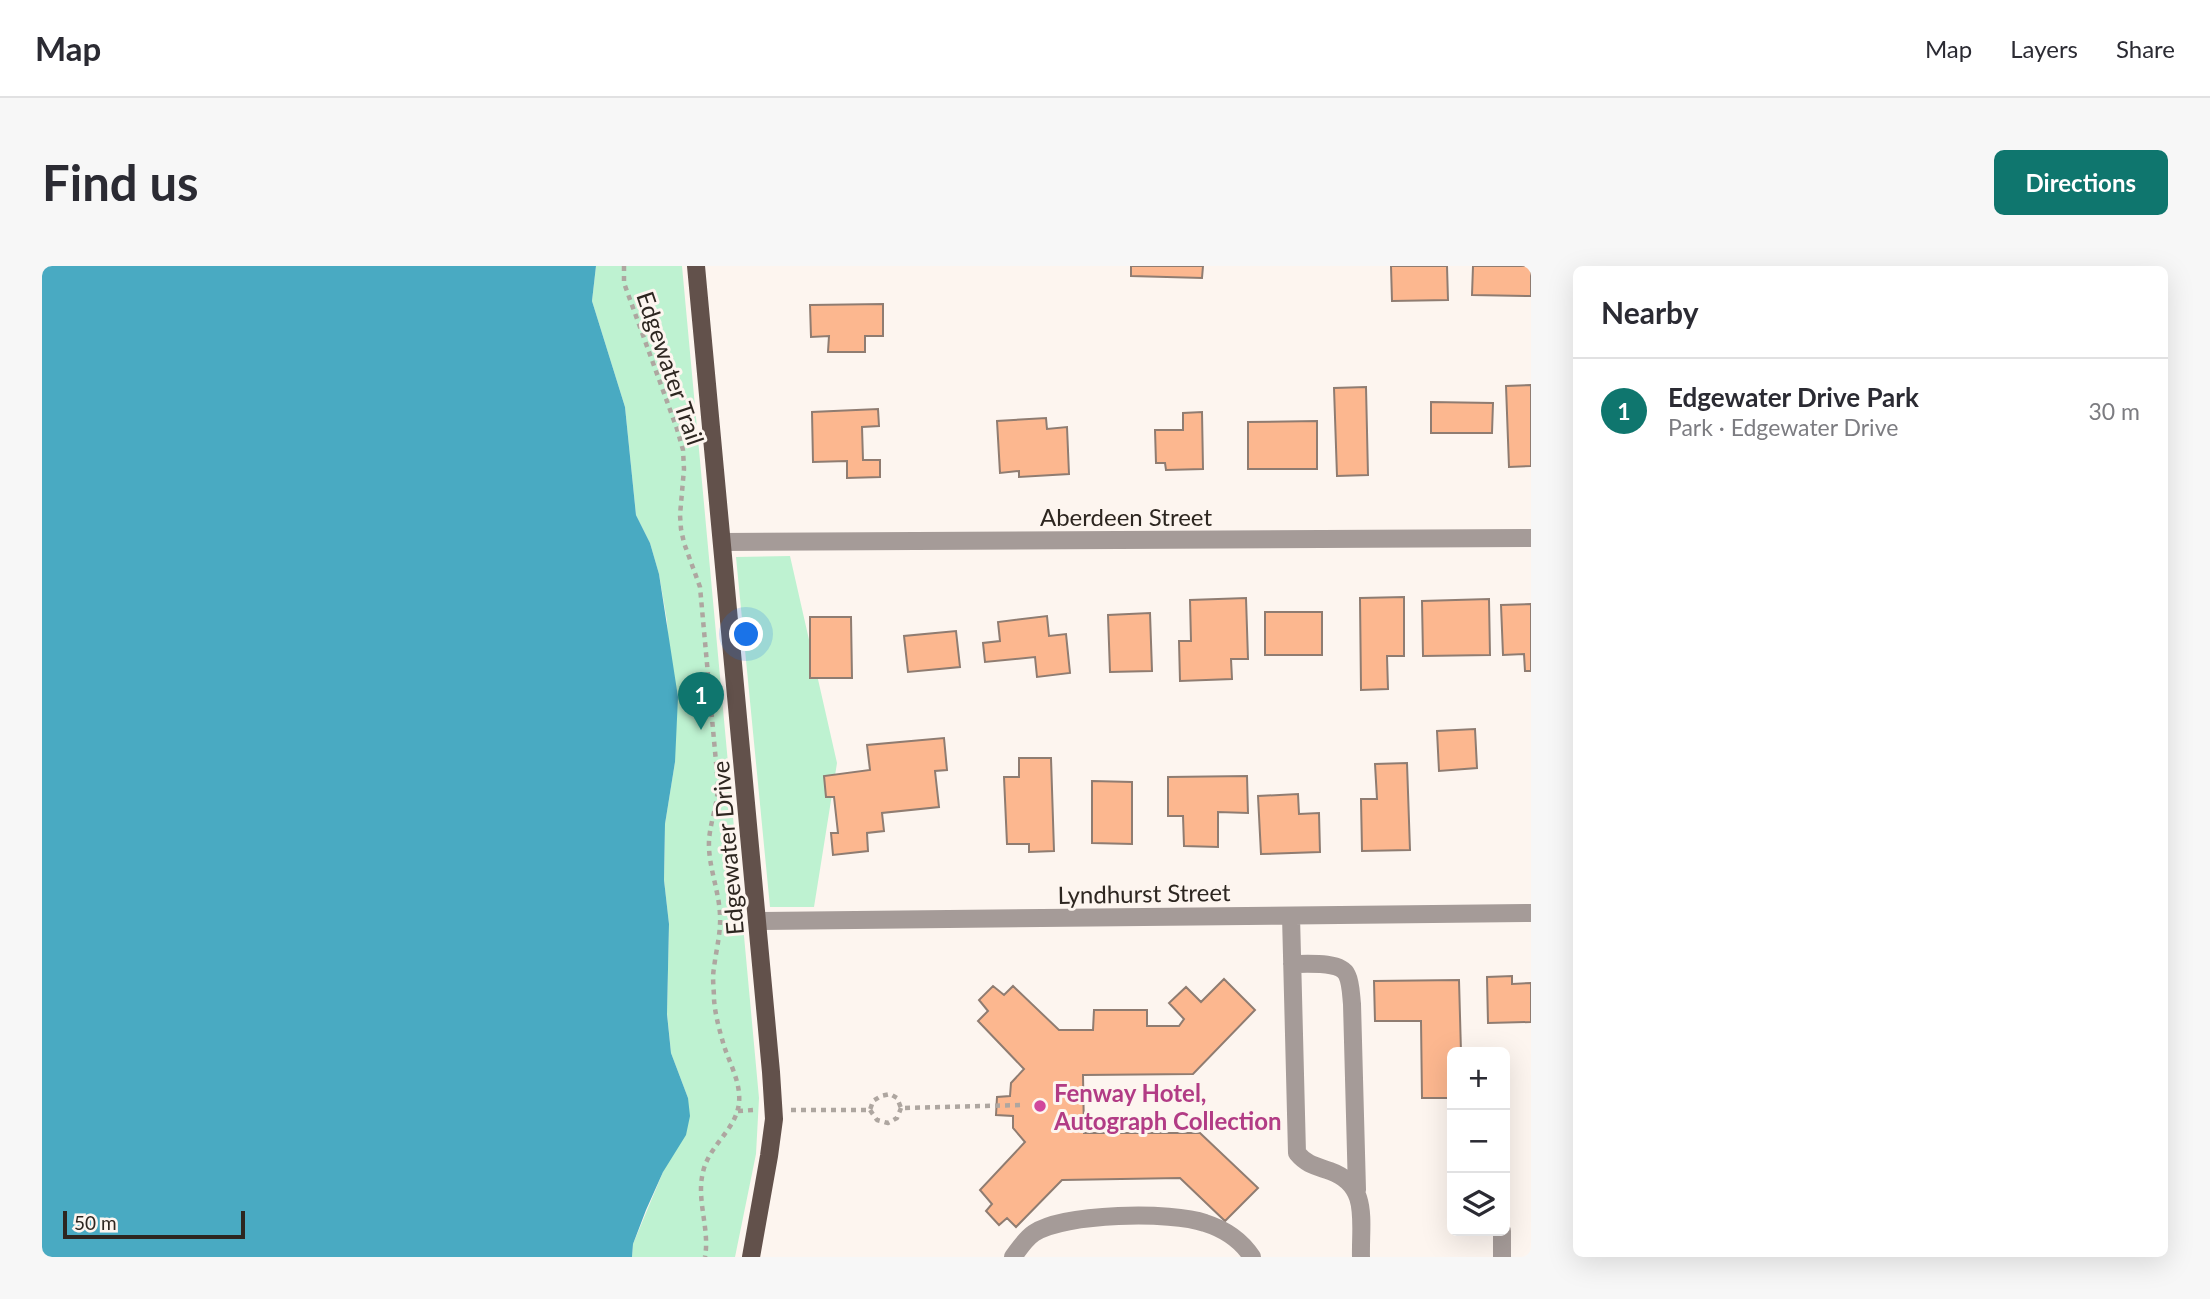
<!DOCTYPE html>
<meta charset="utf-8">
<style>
:root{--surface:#fff;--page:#f7f7f7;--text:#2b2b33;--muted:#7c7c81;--line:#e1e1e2;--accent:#0f766e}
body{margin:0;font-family:Lato,sans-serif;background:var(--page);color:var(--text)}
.controls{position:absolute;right:21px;bottom:21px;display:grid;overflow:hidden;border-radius:10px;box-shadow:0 7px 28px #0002}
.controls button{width:63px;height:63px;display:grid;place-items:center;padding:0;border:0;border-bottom:2px solid var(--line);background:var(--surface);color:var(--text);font:35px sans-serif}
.scale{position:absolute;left:21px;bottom:18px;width:182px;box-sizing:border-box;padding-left:7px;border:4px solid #2d2620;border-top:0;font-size:19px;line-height:24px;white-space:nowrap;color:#2d2620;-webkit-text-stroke:5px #fdf5ef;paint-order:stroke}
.you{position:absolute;left:705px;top:369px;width:24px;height:24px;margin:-18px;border:5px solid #fff;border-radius:50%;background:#1a73e8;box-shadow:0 0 0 10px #1a73e833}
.badge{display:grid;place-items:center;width:46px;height:46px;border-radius:50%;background:var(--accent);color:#fff;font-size:23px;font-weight:700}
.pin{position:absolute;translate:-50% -58px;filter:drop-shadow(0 2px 4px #0008)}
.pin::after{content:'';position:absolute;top:37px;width:24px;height:21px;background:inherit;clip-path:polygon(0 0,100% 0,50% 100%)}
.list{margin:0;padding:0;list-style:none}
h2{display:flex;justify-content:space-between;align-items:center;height:91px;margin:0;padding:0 28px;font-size:30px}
h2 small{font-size:23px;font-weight:400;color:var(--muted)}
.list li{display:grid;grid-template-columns:46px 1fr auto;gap:21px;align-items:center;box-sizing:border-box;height:105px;padding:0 28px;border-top:2px solid var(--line)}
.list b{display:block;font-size:26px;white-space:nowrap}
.list p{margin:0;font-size:23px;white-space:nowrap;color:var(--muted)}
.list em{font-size:23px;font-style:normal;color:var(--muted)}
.icon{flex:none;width:38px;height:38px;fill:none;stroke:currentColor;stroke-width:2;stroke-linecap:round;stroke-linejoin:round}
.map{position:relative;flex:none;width:1489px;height:991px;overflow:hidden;border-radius:10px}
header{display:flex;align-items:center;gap:42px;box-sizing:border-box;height:98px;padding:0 35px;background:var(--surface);border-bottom:2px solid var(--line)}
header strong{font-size:33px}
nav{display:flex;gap:38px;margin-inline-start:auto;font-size:24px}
.intro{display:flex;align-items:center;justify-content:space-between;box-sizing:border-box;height:168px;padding:0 42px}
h1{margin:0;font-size:49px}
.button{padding:18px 32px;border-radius:10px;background:var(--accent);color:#fff;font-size:24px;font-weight:700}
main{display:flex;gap:42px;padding:0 42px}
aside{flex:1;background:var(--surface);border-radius:10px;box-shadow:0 7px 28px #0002}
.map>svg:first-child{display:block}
.green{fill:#bef2d1}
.water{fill:#49aac2}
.building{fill:#fcb78f;stroke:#8f7c71;stroke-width:2}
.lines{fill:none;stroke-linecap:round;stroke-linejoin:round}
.path{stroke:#aea6a0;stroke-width:4.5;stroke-dasharray:5 5;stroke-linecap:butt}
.minor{stroke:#a59b98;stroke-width:18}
.major{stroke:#62514b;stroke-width:18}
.hotel-dot{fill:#d1479c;stroke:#fdf5ef;stroke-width:2.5}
.labels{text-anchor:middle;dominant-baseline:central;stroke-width:6;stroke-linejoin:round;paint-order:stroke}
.street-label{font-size:24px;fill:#2d2620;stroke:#fdf5ef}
.hotel-label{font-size:24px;font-weight:bold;fill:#b23c85;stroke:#fdf5ef;text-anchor:start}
</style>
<header>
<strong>Map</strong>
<nav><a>Map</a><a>Layers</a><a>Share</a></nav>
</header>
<div class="intro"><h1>Find us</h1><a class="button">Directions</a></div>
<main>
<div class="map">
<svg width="1489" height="991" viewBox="0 0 1489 991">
<rect width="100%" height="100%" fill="#fdf5ef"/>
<!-- green -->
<path class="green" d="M554,0h86l77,832 -3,56 -21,103h-103l1,-13 30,-72 25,-74 -17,-45 -4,-40 2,-89 -5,-44 1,-56 10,-62 -8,-141 -8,-47 -9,-31 -14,-28 -11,-108 -33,-106z
M748,290l47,207 -23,144h-44l-34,-350z"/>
<!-- water -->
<path class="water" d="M0,0h554l-4,35 33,106 11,108 14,28 9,31 19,123 -3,65 -10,62 -1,56 5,44 -2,90 4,39 17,45 2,18 -4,19 -23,37 -17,38 -13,34 -1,13h-590z"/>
<!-- building -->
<path class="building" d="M1089,0h72l-1,12 -71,-2z
M1349,0h56l1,34 -56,1z
M1431,0h58v30l-59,-1z
M841,38v32h-18v16h-37l1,-16 -18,1 -1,-32z
M1489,119v81l-22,1 -3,-81z
M1324,121l2,88 -31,1 -3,-88z
M1389,136l62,1 -1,30h-61z
M836,143l1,17 -17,1 1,33h17v17l-33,1v-17l-34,1 -1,-50z
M1160,146l1,57 -37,1 -1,-7h-9l-1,-33h28v-17z
M1004,152l1,11 20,-2 2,47 -50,3v-6l-19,2 -3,-52z
M1275,155v48h-69v-47z
M1362,331v59h-17l1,33 -27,1 -1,-92z
M1204,332l2,61h-17l1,20 -52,2 -1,-40h12l-1,-41z
M1447,333l1,56 -67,1 -1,-55z
M1489,338v67h-6l-1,-17 -21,1 -2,-50z
M1223,346h57v43h-57z
M1108,347l2,58 -42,1 -2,-57z
M1005,350l2,20 17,-2 4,39 -33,4 -2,-20 -50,5 -2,-19 17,-2 -2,-19z
M768,351h41l1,61h-42z
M914,365l4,36 -52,5 -4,-36z
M1433,463l2,39 -38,3 -2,-40z
M902,472l3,32 -12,1 4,36 -57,6 2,18 -17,2 1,18 -35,4 -2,-22h7l-4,-36h-8l-2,-21 46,-6 -3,-25z
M977,492h32l3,93 -25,1v-8h-22l-3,-67h15z
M1365,497l3,87 -48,1 -1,-52h16l-2,-35z
M1205,510l1,37 -30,-1v35l-34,-1 -1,-30h-15v-39z
M1050,515l40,1v62l-40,-1z
M1256,528l1,20 20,-1 1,39 -59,2 -3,-58z
M1470,710v8l19,-1v39l-43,1 -1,-46z
M1182,713l31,31 -62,64 -110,1 1,58h116l58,55 -33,33 -45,-43 -118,2 -46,47 -9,-9 -8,7 -13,-14 6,-7 -12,-14 45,-48 -12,-14v-12l-17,-1 1,-18 13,-1 1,-13 13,-14 -46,-48 10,-10 -9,-11 14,-14 11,9 9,-9 46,44h34l1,-20h53v16h32l5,-7 -15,-16 17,-16 15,15z
M1417,714l2,72h-9v46h-30l-1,-77h-46l-1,-40z"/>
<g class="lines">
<!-- path -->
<path class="path" d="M582,0v17l53,146 6,21 1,19 -4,46 1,14 3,14 16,44 18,197c0,20 -8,38 -9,57 -1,25 10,49 11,74 1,18 -4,35 -6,53 -2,10 0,21 0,31 1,16 6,33 10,47 6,18 17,37 15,57 -3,27 -30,42 -36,69 -7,28 7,57 2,85
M749,844h79l3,-9 8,-5 9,-2 7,4 4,10 122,-3
M828,844l7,10 11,3 9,-5 4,-10
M696,845l16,-1"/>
<!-- minor -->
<path class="minor" d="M680,276l809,-4
M1249,650l6,237c10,12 19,13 33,18 40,14 30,51 31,86
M716,655l773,-8
M1250,698c14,0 49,-3 55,11 4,8 4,20 5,29l5,186
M1460,965v26
M971,991c6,-8 12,-18 21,-24 30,-20 138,-22 171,-10 19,6 36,17 47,34"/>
<!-- major -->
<path class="major" d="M654,0l75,806 3,47 -5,37 -18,101"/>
</g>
<!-- markers -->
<circle class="hotel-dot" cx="998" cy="840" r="7"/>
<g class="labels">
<!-- street labels -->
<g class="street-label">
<text transform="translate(629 102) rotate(71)">Edgewater Trail</text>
<text x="1084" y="250">Aberdeen Street</text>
<text transform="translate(685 582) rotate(-95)">Edgewater Drive</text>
<text transform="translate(1102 627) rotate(-1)">Lyndhurst Street</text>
</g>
<!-- hotel labels -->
<g class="hotel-label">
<text x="1012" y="826">Fenway Hotel,<tspan x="1012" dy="28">Autograph Collection</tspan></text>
</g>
</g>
</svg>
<div class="controls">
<button>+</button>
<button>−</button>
<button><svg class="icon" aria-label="layers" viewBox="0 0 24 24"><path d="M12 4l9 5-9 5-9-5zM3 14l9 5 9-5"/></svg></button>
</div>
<div class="scale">50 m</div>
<div class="you"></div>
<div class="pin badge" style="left:659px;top:464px">1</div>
</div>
<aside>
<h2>Nearby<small></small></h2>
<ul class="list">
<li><span class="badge">1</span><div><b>Edgewater Drive Park</b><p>Park · Edgewater Drive</p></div><em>30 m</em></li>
</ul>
</aside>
</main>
